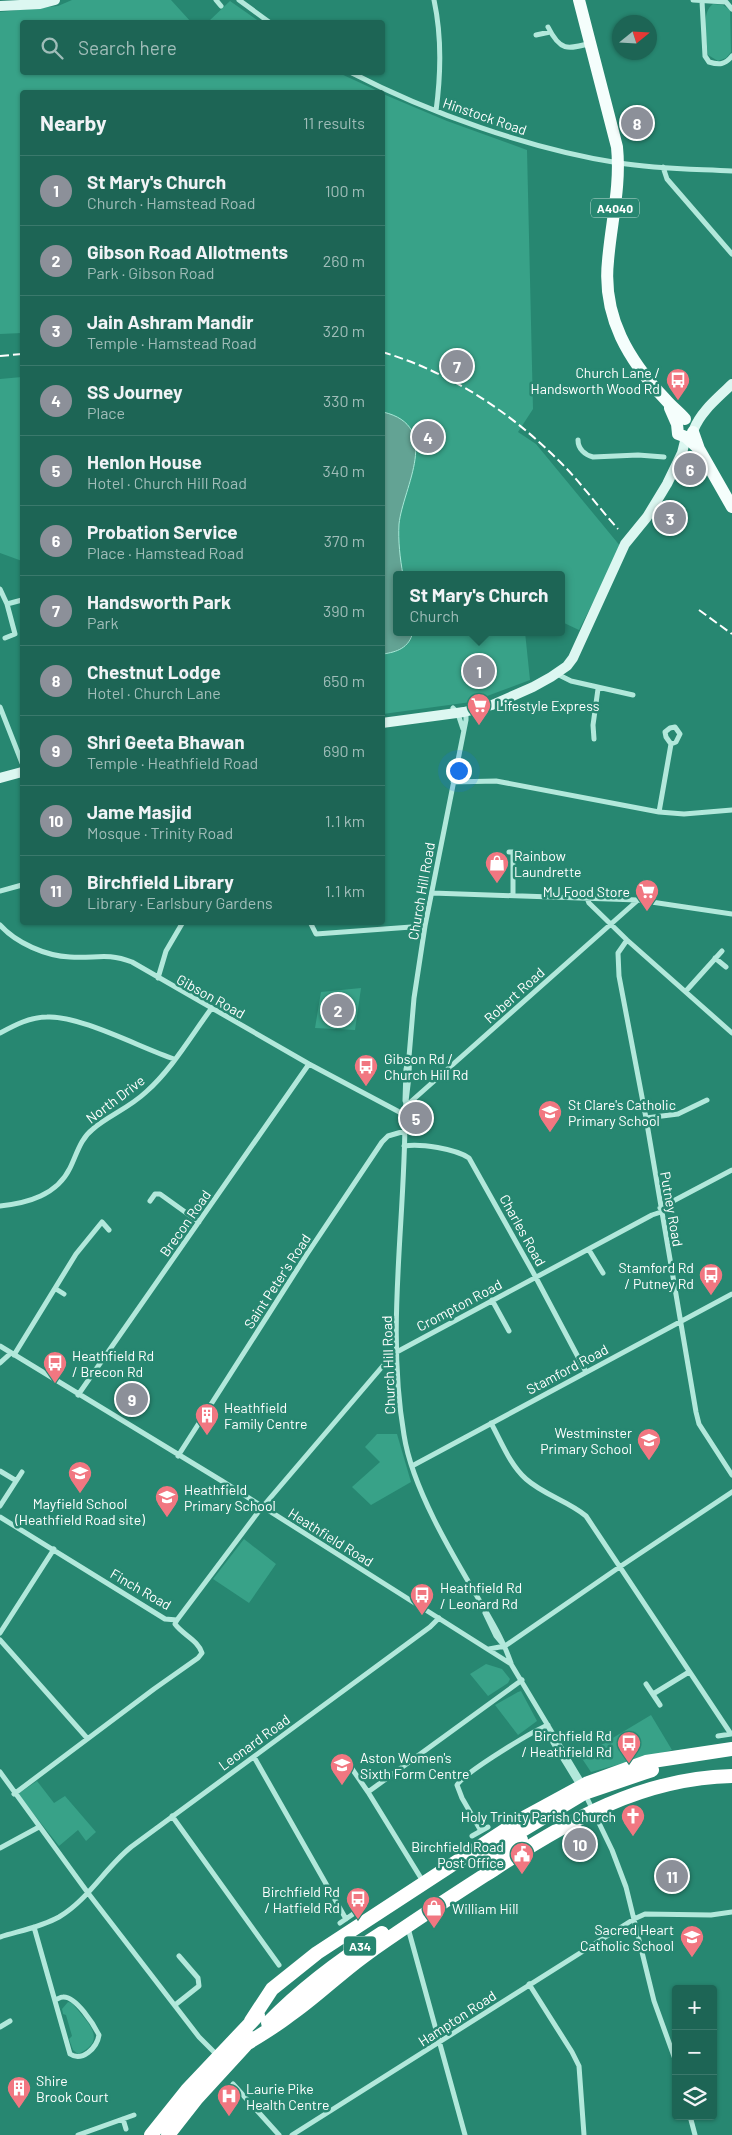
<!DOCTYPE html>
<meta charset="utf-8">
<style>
:root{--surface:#1d6555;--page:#256b5b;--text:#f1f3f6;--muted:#a0bdb9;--line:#3b796c;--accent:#8c9099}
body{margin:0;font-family:Barlow,sans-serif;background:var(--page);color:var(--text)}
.controls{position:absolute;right:15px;bottom:15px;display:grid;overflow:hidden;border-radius:5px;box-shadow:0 1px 4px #0004}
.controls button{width:45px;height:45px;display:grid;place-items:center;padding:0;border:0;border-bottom:1px solid var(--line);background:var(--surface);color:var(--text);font:25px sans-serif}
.compass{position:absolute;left:612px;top:15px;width:45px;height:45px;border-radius:50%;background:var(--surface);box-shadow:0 1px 4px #0004;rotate:72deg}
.you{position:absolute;left:458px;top:770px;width:18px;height:18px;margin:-12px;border:4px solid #fff;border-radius:50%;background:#1a73e8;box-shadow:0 0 0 8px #1a73e833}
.badge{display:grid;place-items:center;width:32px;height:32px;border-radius:50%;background:var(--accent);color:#fff;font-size:16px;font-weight:700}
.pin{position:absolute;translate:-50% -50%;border:2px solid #fff;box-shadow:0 1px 5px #0006}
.popup{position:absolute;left:393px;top:571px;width:172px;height:65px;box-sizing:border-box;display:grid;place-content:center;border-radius:5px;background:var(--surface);filter:drop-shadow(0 1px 4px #0005);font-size:16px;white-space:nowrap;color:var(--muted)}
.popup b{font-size:19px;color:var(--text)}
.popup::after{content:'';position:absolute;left:50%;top:100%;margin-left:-10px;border:10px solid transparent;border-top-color:var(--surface)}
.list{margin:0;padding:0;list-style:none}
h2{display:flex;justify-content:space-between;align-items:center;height:65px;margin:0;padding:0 20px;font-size:21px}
h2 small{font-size:16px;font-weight:400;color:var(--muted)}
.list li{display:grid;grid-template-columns:32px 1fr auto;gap:15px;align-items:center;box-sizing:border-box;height:70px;padding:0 20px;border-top:1px solid var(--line)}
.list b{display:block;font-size:19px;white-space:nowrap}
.list p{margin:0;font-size:16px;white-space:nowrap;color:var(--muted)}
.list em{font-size:16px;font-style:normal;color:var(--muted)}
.icon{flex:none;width:28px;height:28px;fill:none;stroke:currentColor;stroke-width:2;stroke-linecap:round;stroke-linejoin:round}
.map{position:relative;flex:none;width:732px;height:2135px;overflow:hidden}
.search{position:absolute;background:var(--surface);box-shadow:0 1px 4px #0004;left:20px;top:20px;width:365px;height:55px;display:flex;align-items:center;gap:12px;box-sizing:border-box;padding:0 18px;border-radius:5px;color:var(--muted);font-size:19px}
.panel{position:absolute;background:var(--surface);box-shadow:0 1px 4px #0004;left:20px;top:90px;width:365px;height:835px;border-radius:5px}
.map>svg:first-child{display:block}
.green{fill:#38a288}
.water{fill:#63a394;stroke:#a7e9d8}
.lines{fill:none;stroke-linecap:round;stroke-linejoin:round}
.street{stroke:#b2e8db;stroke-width:5}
.secondary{stroke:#dcf7f1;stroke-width:10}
.primary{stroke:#f5fefc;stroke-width:12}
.highway{stroke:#fff;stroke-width:14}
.rail{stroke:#fff;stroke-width:2;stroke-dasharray:9 4;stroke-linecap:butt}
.highway-bridge{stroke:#fff;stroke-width:14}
.labels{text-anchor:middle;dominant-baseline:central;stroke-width:5;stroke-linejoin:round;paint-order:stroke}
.shield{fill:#278771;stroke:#bedbd4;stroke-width:1}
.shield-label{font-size:12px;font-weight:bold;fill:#fff}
.street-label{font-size:14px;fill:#fff;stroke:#278771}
.poi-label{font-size:14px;fill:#fff;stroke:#278771;text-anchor:start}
</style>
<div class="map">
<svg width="732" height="2135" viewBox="0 0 732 2135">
<rect width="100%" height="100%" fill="#278771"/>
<!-- green -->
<path class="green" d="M72,0h99l20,22h-169v50l317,1 41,19h-358v241l-22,1v-322l58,-6z
M230,1l30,21h-52z
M713,4l10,1 7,5 1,42 -5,6 -8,3 -10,-6c-1,-14 -8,-42 5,-51z
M383,94l64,27 80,29 6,259 -15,23 18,12 85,103 -42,83 -17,-8v-47h-166v57h129l5,48 -59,22 -88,12z
M22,377v184l-22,-8v-174z
M361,988l-6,42 -40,-2 6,-36z
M377,1434h20l14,48 -40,23 -19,-18 28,-25 -15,-15z
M244,1539l32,25 -27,39 -36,-24z
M486,1664l16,5 8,10 -2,4 -20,13 -18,-22z
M521,1691l16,30 -19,14 -23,-30 23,-13z
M651,1715l21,35 -81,22 -10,-15z
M37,1781l17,22 11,-7 31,36 -10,9 -8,-11 -19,16 -41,-52z
M68,2002l4,1c14,18 38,37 6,51l-5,-4 -4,-11 3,-3 -6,-21 -3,-1 -1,-5z"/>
<!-- water -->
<path class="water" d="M383,412c60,14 20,75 16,112 -1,17 1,34 4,51h-7v57h17c-4,16 -16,20 -30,22l1,-123z"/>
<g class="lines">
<!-- street -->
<path class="street" d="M216,0l5,6
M239,0l30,22
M434,0c8,37 7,74 2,111
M693,0l33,2 6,7
M702,1l3,55 4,6c10,3 16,3 23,-6
M548,27c12,24 19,23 43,16
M536,35l14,-3
M350,72c79,41 180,77 269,91 37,6 75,6 113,8
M663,167l4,12 65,75
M578,440c0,9 7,15 15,17l45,-2 26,2
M0,589l7,15 8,30 -10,4
M7,604l15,-4
M557,674l14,7 62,14
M0,707l22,56
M457,711l6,18
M594,739l-1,-14 5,-36
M453,782l43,-1 163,31 25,2 48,-4
M659,812l12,-68 5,-2 4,-8 -5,-7 -5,1 -5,4 1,5 5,7
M509,852h4v43
M0,891l22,-6
M432,893l206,7 94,14
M587,898l2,5 38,37 105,93
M310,922l6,12 109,-8
M0,925c16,18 46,31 70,32 25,2 36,-5 62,5l177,102 96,51
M627,940l-9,13 1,23 27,142 50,294 3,12 33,51
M715,958l11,9
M158,978l8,-27 17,-29
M686,991l36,-40
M0,1033c15,-8 30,-16 47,-16 32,-2 94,31 127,42
M409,1057c2,21 -4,40 -4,60 0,105 -19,213 -1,318 8,53 49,121 77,168 12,21 22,37 30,60
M405,1101l1,-32 3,-12 5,-59 11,-72 41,-206v-8l-2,-2 -8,1 -3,-3
M406,1106l232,-206
M646,1118l32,-4 29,-14
M404,1146c16,-3 52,3 65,12l65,116 52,98
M150,1201l5,-7h5l39,28
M0,1206c28,-3 57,-11 70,-38 7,-14 10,-29 23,-39 15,-13 36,-21 53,-37 26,-23 45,-56 65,-83
M660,1208l72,-38
M589,1250l14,23
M56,1289l8,5
M492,1300l17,31
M0,1346l222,135 289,183 69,115 1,7
M14,1355l62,-101 26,-32 7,8
M0,1363l11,-10
M78,1395l231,-331
M491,1423c10,18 19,42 35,56 18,16 42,22 60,37l145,218 -13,2
M178,1456l129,-202 75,-112 6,-6 17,-5
M412,1466l320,-172
M0,1471l15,9
M0,1506l22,-34
M0,1517l165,102 12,1
M485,1613l11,23 5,6
M177,1620l82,-109 134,-157 259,-139 9,-3
M0,1633l54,-84
M0,1640l87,98
M489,1649l16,-3 116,-80 111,-74
M646,1684l14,21
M653,1694l36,-22
M549,1729l3,12 27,44
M254,1757l92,162
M348,1763l20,29 56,91
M0,1772l88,121 111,144 18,18
M368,1792l154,-112
M14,1794l140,-105 44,-31 4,-5c-4,-13 -19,-18 -27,-29l2,-4
M585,1794l27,56 14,37 28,114 22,61
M172,1816l107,149
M481,1831l-19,-33 -5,-13c8,-13 76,-54 91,-60
M472,1836l16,-9
M0,1848l39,-21
M340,1923l16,-11
M34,1927l36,127c12,8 27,-6 29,-19 -5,-10 -23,-39 -36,-38 -3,0 -5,2 -8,3
M408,1928l57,207
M0,1937c19,-6 41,-10 59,-20 29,-17 46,-49 72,-70l299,-220 9,-9
M529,1984l43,68 7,14 5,69
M175,2005l24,-19 -1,-8 -19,-22
M0,2027l10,-6
M233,2084l46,51
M690,2116l5,19
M123,2119l3,10
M78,2135l56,-20
M292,2135l342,-216 11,-5 66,1 21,-3"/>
<!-- secondary -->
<path class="secondary" d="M0,6l40,-2 15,-4
M694,429c7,-18 24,-31 38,-45
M382,723l82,-11 28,-7 41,-18 18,-10 16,-11 6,-8 52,-114 22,-27 20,-33 15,-31 4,-16
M0,778l22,-6"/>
<!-- primary -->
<path class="primary" d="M579,0l38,147c4,39 -6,76 -9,114 -6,56 21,100 58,139 6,7 13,12 19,19
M670,408l7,16 1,10 8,3 11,10
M693,432l6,17 33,58"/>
<!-- highway -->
<path class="highway" d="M251,2021l21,-32 45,-36 205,-134 66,-36 58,-21 86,-13
M268,2023c34,-35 73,-64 114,-90
M246,2044c15,-9 30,-18 44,-29 26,-18 48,-40 74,-59 43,-31 87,-59 132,-88 74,-48 145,-90 236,-92
M151,2135l36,-45 71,-75
M168,2135l29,-37 55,-60"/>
<!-- rail -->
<path class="rail" d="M382,352c71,21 133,63 184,116 18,19 34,41 52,61
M0,356l22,-2
M699,610l33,24"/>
<!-- highway-bridge -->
<path class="highway-bridge" d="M481,1855l103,-62 68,-23
M487,1863l34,-23"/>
</g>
<!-- icons -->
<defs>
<g id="bus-pin" transform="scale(1.25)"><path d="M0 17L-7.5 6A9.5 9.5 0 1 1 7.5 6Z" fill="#f17781" stroke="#278771"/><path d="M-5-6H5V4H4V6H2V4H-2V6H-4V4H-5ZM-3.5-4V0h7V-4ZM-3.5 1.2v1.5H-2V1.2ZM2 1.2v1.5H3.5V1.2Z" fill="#fff"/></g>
<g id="supermarket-pin" transform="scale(1.25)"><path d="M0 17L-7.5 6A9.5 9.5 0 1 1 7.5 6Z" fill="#f17781" stroke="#278771"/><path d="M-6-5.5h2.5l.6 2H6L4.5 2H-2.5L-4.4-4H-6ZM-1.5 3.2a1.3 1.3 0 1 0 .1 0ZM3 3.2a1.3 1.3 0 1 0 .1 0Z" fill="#fff"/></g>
<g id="shop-pin" transform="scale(1.25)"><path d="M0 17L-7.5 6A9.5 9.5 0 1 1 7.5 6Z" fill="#f17781" stroke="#278771"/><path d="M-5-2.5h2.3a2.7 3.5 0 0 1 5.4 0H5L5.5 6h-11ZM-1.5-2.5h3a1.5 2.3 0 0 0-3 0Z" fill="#fff"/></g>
<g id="school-pin" transform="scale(1.25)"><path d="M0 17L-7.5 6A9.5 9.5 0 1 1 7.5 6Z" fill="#f17781" stroke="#278771"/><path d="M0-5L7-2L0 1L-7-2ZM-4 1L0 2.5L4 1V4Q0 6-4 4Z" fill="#fff"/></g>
<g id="building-pin" transform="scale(1.25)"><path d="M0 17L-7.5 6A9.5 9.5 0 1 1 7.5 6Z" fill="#f17781" stroke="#278771"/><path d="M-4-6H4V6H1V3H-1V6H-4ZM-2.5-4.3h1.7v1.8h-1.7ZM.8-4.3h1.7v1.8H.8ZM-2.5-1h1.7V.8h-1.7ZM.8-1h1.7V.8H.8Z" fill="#fff"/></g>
<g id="church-pin" transform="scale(1.25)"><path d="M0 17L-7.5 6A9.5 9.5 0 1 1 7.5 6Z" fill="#f17781" stroke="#278771"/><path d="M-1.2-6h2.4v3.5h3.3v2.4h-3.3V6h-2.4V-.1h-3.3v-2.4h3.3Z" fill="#fff"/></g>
<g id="civic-pin" transform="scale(1.25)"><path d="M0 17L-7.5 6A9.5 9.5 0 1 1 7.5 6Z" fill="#f17781" stroke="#278771"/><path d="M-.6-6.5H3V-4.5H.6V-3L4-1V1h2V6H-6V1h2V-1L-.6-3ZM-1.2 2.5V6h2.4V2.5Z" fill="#fff"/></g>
<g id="hospital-pin" transform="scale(1.25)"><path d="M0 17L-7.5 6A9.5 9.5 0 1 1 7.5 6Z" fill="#f17781" stroke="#278771"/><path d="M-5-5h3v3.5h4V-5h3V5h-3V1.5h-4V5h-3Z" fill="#fff"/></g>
</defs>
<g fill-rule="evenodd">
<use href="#bus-pin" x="678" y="380"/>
<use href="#supermarket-pin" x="479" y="705"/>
<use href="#shop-pin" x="497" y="863"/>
<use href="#supermarket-pin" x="647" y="891"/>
<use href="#bus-pin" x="366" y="1066"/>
<use href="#school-pin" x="550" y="1112"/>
<use href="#bus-pin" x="711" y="1275"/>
<use href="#bus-pin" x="55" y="1363"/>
<use href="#building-pin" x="207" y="1415"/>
<use href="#school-pin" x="649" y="1440"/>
<use href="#school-pin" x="80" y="1473"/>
<use href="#school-pin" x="167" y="1497"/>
<use href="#bus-pin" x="422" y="1595"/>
<use href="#bus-pin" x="629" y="1743"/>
<use href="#school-pin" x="342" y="1765"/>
<use href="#church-pin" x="633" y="1816"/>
<use href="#civic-pin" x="522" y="1854"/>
<use href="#bus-pin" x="358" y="1899"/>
<use href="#shop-pin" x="434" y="1908"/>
<use href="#school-pin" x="692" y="1937"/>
<use href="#building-pin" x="19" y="2088"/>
<use href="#hospital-pin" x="229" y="2096"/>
</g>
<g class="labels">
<!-- shield labels -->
<g class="shield">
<rect x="591" y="198.5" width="48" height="19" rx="4"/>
<rect x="344" y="1936.5" width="32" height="19" rx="4"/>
</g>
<g class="shield-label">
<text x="615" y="208">A4040</text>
<text x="360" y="1946">A34</text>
</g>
<!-- street labels -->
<g class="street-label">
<text transform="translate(485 116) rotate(19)">Hinstock Road</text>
<text transform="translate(421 891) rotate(-80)">Church Hill Road</text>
<text transform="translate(514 995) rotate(-42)">Robert Road</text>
<text transform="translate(211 996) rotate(29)">Gibson Road</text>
<text transform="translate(115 1099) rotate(-37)">North Drive</text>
<text transform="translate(672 1209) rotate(80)">Putney Road</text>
<text transform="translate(185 1223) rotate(-55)">Brecon Road</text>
<text transform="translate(523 1230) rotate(61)">Charles Road</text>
<text transform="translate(277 1281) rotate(-57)">Saint Peter's Road</text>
<text transform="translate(459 1305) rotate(-28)">Crompton Road</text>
<text transform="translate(388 1365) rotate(-92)">Church Hill Road</text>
<text transform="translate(567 1369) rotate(-28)">Stamford Road</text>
<text transform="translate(331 1537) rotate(32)">Heathfield Road</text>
<text transform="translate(141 1589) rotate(30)">Finch Road</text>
<text transform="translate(254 1742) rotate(-36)">Leonard Road</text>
<text transform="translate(457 2018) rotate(-33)">Hampton Road</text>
</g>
<!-- poi labels -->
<g class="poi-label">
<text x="660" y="372" text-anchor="end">Church Lane /<tspan x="660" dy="16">Handsworth Wood Rd</tspan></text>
<text x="496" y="705">Lifestyle Express</text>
<text x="514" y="855">Rainbow<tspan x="514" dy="16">Laundrette</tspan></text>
<text x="630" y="891" text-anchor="end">MJ Food Store</text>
<text x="384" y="1058">Gibson Rd /<tspan x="384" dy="16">Church Hill Rd</tspan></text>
<text x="568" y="1104">St Clare's Catholic<tspan x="568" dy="16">Primary School</tspan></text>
<text x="694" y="1267" text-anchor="end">Stamford Rd<tspan x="694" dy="16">/ Putney Rd</tspan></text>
<text x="72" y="1355">Heathfield Rd<tspan x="72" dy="16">/ Brecon Rd</tspan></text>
<text x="224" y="1407">Heathfield<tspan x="224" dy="16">Family Centre</tspan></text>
<text x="632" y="1432" text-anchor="end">Westminster<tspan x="632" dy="16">Primary School</tspan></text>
<text x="184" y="1489">Heathfield<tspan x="184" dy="16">Primary School</tspan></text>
<text x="80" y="1503" text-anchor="middle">Mayfield School<tspan x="80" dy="16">(Heathfield Road site)</tspan></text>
<text x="440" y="1587">Heathfield Rd<tspan x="440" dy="16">/ Leonard Rd</tspan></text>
<text x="612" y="1735" text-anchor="end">Birchfield Rd<tspan x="612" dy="16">/ Heathfield Rd</tspan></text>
<text x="360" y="1757">Aston Women's<tspan x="360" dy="16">Sixth Form Centre</tspan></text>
<text x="616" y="1816" text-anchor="end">Holy Trinity Parish Church</text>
<text x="504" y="1846" text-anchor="end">Birchfield Road<tspan x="504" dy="16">Post Office</tspan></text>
<text x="340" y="1891" text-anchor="end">Birchfield Rd<tspan x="340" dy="16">/ Hatfield Rd</tspan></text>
<text x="452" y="1908">William Hill</text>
<text x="674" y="1929" text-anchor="end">Sacred Heart<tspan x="674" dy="16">Catholic School</tspan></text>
<text x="36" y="2080">Shire<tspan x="36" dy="16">Brook Court</tspan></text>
<text x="246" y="2088">Laurie Pike<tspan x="246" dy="16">Health Centre</tspan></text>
</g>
</g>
</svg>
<div class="controls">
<button>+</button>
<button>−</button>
<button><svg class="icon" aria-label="layers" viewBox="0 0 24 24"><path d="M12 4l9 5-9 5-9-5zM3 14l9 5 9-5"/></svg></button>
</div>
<svg class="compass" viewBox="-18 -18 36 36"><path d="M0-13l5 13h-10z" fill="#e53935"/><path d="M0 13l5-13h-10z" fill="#a0bdb9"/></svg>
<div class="you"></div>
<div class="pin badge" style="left:479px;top:671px">1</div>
<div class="popup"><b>St Mary's Church</b>Church</div>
<div class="pin badge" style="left:338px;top:1010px">2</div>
<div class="pin badge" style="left:670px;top:518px">3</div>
<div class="pin badge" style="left:428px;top:437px">4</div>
<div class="pin badge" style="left:416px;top:1118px">5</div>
<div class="pin badge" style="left:690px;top:469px">6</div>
<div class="pin badge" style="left:457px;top:366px">7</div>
<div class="pin badge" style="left:637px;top:123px">8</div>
<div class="pin badge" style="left:132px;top:1399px">9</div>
<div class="pin badge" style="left:580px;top:1844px">10</div>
<div class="pin badge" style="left:672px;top:1876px">11</div>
<div class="search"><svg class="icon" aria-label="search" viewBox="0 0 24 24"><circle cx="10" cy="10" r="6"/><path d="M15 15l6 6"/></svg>Search here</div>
<section class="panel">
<h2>Nearby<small>11 results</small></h2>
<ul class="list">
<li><span class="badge">1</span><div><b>St Mary's Church</b><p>Church · Hamstead Road</p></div><em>100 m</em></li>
<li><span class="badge">2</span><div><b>Gibson Road Allotments</b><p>Park · Gibson Road</p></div><em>260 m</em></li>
<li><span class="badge">3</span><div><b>Jain Ashram Mandir</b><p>Temple · Hamstead Road</p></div><em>320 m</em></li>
<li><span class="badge">4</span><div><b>SS Journey</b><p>Place</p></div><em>330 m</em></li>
<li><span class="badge">5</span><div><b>Henlon House</b><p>Hotel · Church Hill Road</p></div><em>340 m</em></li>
<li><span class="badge">6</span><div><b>Probation Service</b><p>Place · Hamstead Road</p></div><em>370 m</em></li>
<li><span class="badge">7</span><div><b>Handsworth Park</b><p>Park</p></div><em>390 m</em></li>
<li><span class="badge">8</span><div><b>Chestnut Lodge</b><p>Hotel · Church Lane</p></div><em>650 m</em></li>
<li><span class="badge">9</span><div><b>Shri Geeta Bhawan</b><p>Temple · Heathfield Road</p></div><em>690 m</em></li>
<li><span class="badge">10</span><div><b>Jame Masjid</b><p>Mosque · Trinity Road</p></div><em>1.1 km</em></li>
<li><span class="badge">11</span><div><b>Birchfield Library</b><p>Library · Earlsbury Gardens</p></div><em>1.1 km</em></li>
</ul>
</section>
</div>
